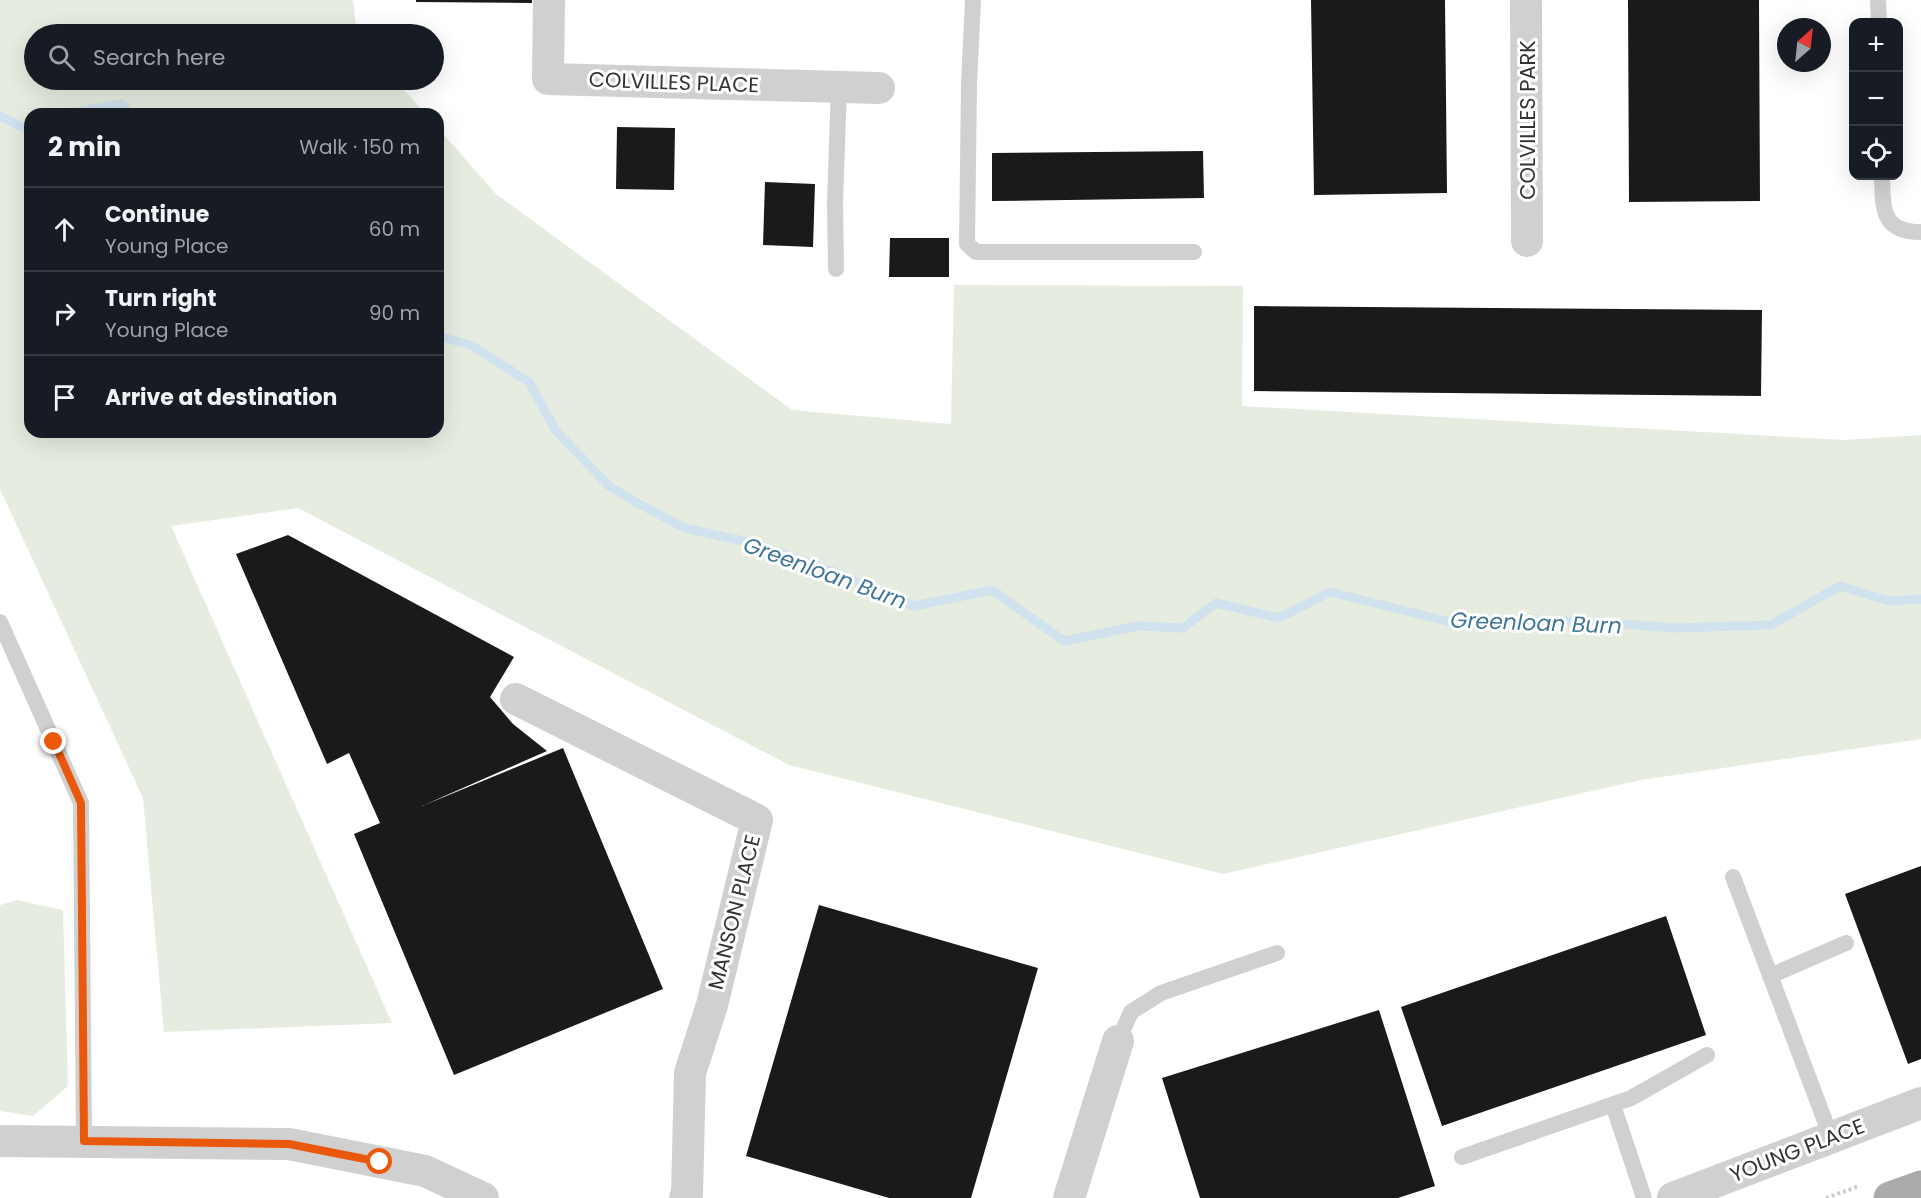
<!DOCTYPE html>
<meta charset="utf-8">
<style>
:root{--surface:#171b24;--page:#242831;--text:#f1f3f6;--muted:#9ea1a6;--line:#363941}
body{margin:0;font-family:Poppins,sans-serif;background:var(--page);color:var(--text)}
.controls{position:absolute;right:18px;top:18px;display:grid;overflow:hidden;border-radius:12px;box-shadow:0 6px 24px #0002}
.controls button{width:54px;height:54px;display:grid;place-items:center;padding:0;border:0;border-bottom:2px solid var(--line);background:var(--surface);color:var(--text);font:30px sans-serif}
.compass{position:absolute;left:1777px;top:18px;width:54px;height:54px;border-radius:50%;background:var(--surface);box-shadow:0 6px 24px #0002;rotate:27deg}
.stop{position:absolute;width:18px;height:18px;margin:-14px;border:4px solid #ea580c;border-radius:50%;background:#fff}
.stop.end{background:#ea580c;border-color:#fff;box-shadow:0 2px 6px #0008}
.list{margin:0;padding:0;list-style:none}
h2{display:flex;justify-content:space-between;align-items:center;height:78px;margin:0;padding:0 24px;font-size:26px}
h2 small{font-size:20px;font-weight:400;color:var(--muted)}
.list li{display:grid;grid-template-columns:39px 1fr auto;gap:18px;align-items:center;box-sizing:border-box;height:84px;padding:0 24px;border-top:2px solid var(--line)}
.list b{display:block;font-size:22px;white-space:nowrap}
.list p{margin:0;font-size:20px;white-space:nowrap;color:var(--muted)}
.list em{font-size:20px;font-style:normal;color:var(--muted)}
.icon{flex:none;width:33px;height:33px;fill:none;stroke:currentColor;stroke-width:2;stroke-linecap:round;stroke-linejoin:round}
.map{position:relative;flex:none;width:1921px;height:1198px;overflow:hidden}
.search{position:absolute;background:var(--surface);box-shadow:0 6px 24px #0002;left:24px;top:24px;width:420px;height:66px;display:flex;align-items:center;gap:15px;box-sizing:border-box;padding:0 21px;border-radius:33px;color:var(--muted);font-size:22px}
.panel{position:absolute;background:var(--surface);box-shadow:0 6px 24px #0002;left:24px;top:108px;width:420px;height:330px;border-radius:18px}
.map>svg:first-child{display:block}
.green{fill:#e6ecdf}
.lines{fill:none;stroke-linecap:round;stroke-linejoin:round}
.stream{stroke:#cfe2ee;stroke-width:9}
.building{fill:#1a1a1a}
.path{stroke:#cdcdcd;stroke-width:4;stroke-dasharray:3 3;stroke-linecap:butt}
.service{stroke:#d0d0d0;stroke-width:16}
.minor{stroke:#d0d0d0;stroke-width:32}
.primary{stroke:#ababab;stroke-width:33}
.route{stroke:#ea580c;stroke-width:8}
.labels{text-anchor:middle;dominant-baseline:central;stroke-width:6;stroke-linejoin:round;paint-order:stroke}
.street-label{font-size:21px;fill:#333;stroke:#fff}
.water-label{font-size:22px;font-style:italic;fill:#3f7597;stroke:#fff}
</style>
<div class="map">
<svg width="1921" height="1198" viewBox="0 0 1921 1198">
<rect width="100%" height="100%" fill="#fff"/>
<!-- green -->
<path class="green" d="M0,0h353l4,34h-323v46h361l31,34h-396v318h408v-304l58,66 296,216 159,14 3,-139 289,1 -1,120 603,34 76,-5v304l-280,41 -418,94 -434,-109 -491,-257 -127,18 221,497 -228,9 -21,-234 -143,-309z
M17,900l46,10 5,176 -35,30 -33,-5v-206z"/>
<g class="lines">
<!-- stream -->
<path class="stream" d="M64,114l58,-10 9,10
M0,116l30,15
M438,336l33,9 58,37 27,49 53,55 32,19 44,23 75,17 74,27 80,34 78,-16 72,51 74,-15 45,2 33,-25 63,15 51,-26 124,31 48,-4 93,3 80,6 96,-3 69,-39 49,15 32,-2"/>
</g>
<!-- building -->
<path class="building" d="M416,0h116v3l-116,-1z
M1311,0h134l2,193 -133,2z
M1628,0h131l1,201 -131,1z
M617,127l58,1 -1,62 -58,-1z
M1203,151l1,47 -212,3v-48z
M765,182l50,2 -2,63 -50,-2z
M890,238h59v39h-60z
M1254,306l508,4 -1,86 -507,-5z
M288,535l226,122 -24,40 23,27 34,27 -125,55 141,-58 100,241 -209,86 -100,-241 26,-11 -31,-70 -22,11 -91,-210z
M1921,866v193l-13,5 -63,-170z
M819,905l219,63 -67,230h-82l-143,-42z
M1666,916l40,119 -264,91 -41,-119z
M1379,1010l56,176 -37,12h-198l-38,-120z"/>
<g class="lines">
<!-- path -->
<path class="path" d="M1826,1198l33,-12"/>
<!-- service -->
<path class="service" d="M973,0l-4,84 -2,160 9,8h218
M1878,0l1,22
M1882,176c1,32 -1,56 39,56
M836,269l-1,-66 4,-116
M0,622l81,181 3,338
M1733,877l98,260
M1770,976l76,-33
M1118,1041l13,-29 30,-19 116,-40
M1613,1105l31,93
M1462,1157l169,-59 76,-43"/>
<!-- minor -->
<path class="minor" d="M549,0l-1,79 331,9
M1526,0l1,241
M516,699l241,121 -45,185 -22,68 -3,121 -2,4
M0,1141l289,3 136,27 58,27
M1069,1198l49,-157
M1673,1198l248,-95"/>
<!-- primary -->
<path class="primary" d="M1890,1198l31,-11"/>
</g>
<g class="lines">
<!-- route -->
<path class="route" d="M54,742l27,61 3,338 205,3 91,18"/>
</g>
<g class="labels">
<!-- street labels -->
<g class="street-label">
<text transform="translate(674 82) rotate(2)">COLVILLES PLACE</text>
<text transform="translate(1527 120) rotate(-90)">COLVILLES PARK</text>
<text transform="translate(734 912) rotate(-76)">MANSON PLACE</text>
<text transform="translate(1797 1150) rotate(-21)">YOUNG PLACE</text>
</g>
<!-- water labels -->
<g class="water-label">
<text transform="translate(825 573) rotate(20)">Greenloan Burn</text>
<text transform="translate(1536 623) rotate(2)">Greenloan Burn</text>
</g>
</g>
</svg>
<div class="controls">
<button>+</button>
<button>−</button>
<button><svg class="icon" aria-label="locate" viewBox="0 0 24 24"><circle cx="12" cy="12" r="6"/><path d="M12 2v4M12 18v4M2 12h4M18 12h4"/></svg></button>
</div>
<svg class="compass" viewBox="-18 -18 36 36"><path d="M0-13l5 13h-10z" fill="#e53935"/><path d="M0 13l5-13h-10z" fill="#9ea1a6"/></svg>
<div class="stop" style="left:380px;top:1162px"></div>
<div class="stop end" style="left:54px;top:742px"></div>
<div class="search"><svg class="icon" aria-label="search" viewBox="0 0 24 24"><circle cx="10" cy="10" r="6"/><path d="M15 15l6 6"/></svg>Search here</div>
<section class="panel">
<h2>2 min<small>Walk · 150 m</small></h2>
<ul class="list">
<li><svg class="icon" aria-label="ahead" viewBox="0 0 24 24"><path d="M12 20V5M6 11l6-6 6 6"/></svg><div><b>Continue</b><p>Young Place</p></div><em>60 m</em></li>
<li><svg class="icon" aria-label="right" viewBox="0 0 24 24"><path d="M7 20v-9h11M14 6l5 5-5 5"/></svg><div><b>Turn right</b><p>Young Place</p></div><em>90 m</em></li>
<li><svg class="icon" aria-label="arrive" viewBox="0 0 24 24"><path d="M6 21V4h12l-3 4 3 4H6"/></svg><div><b>Arrive at destination</b></div></li>
</ul>
</section>
</div>
